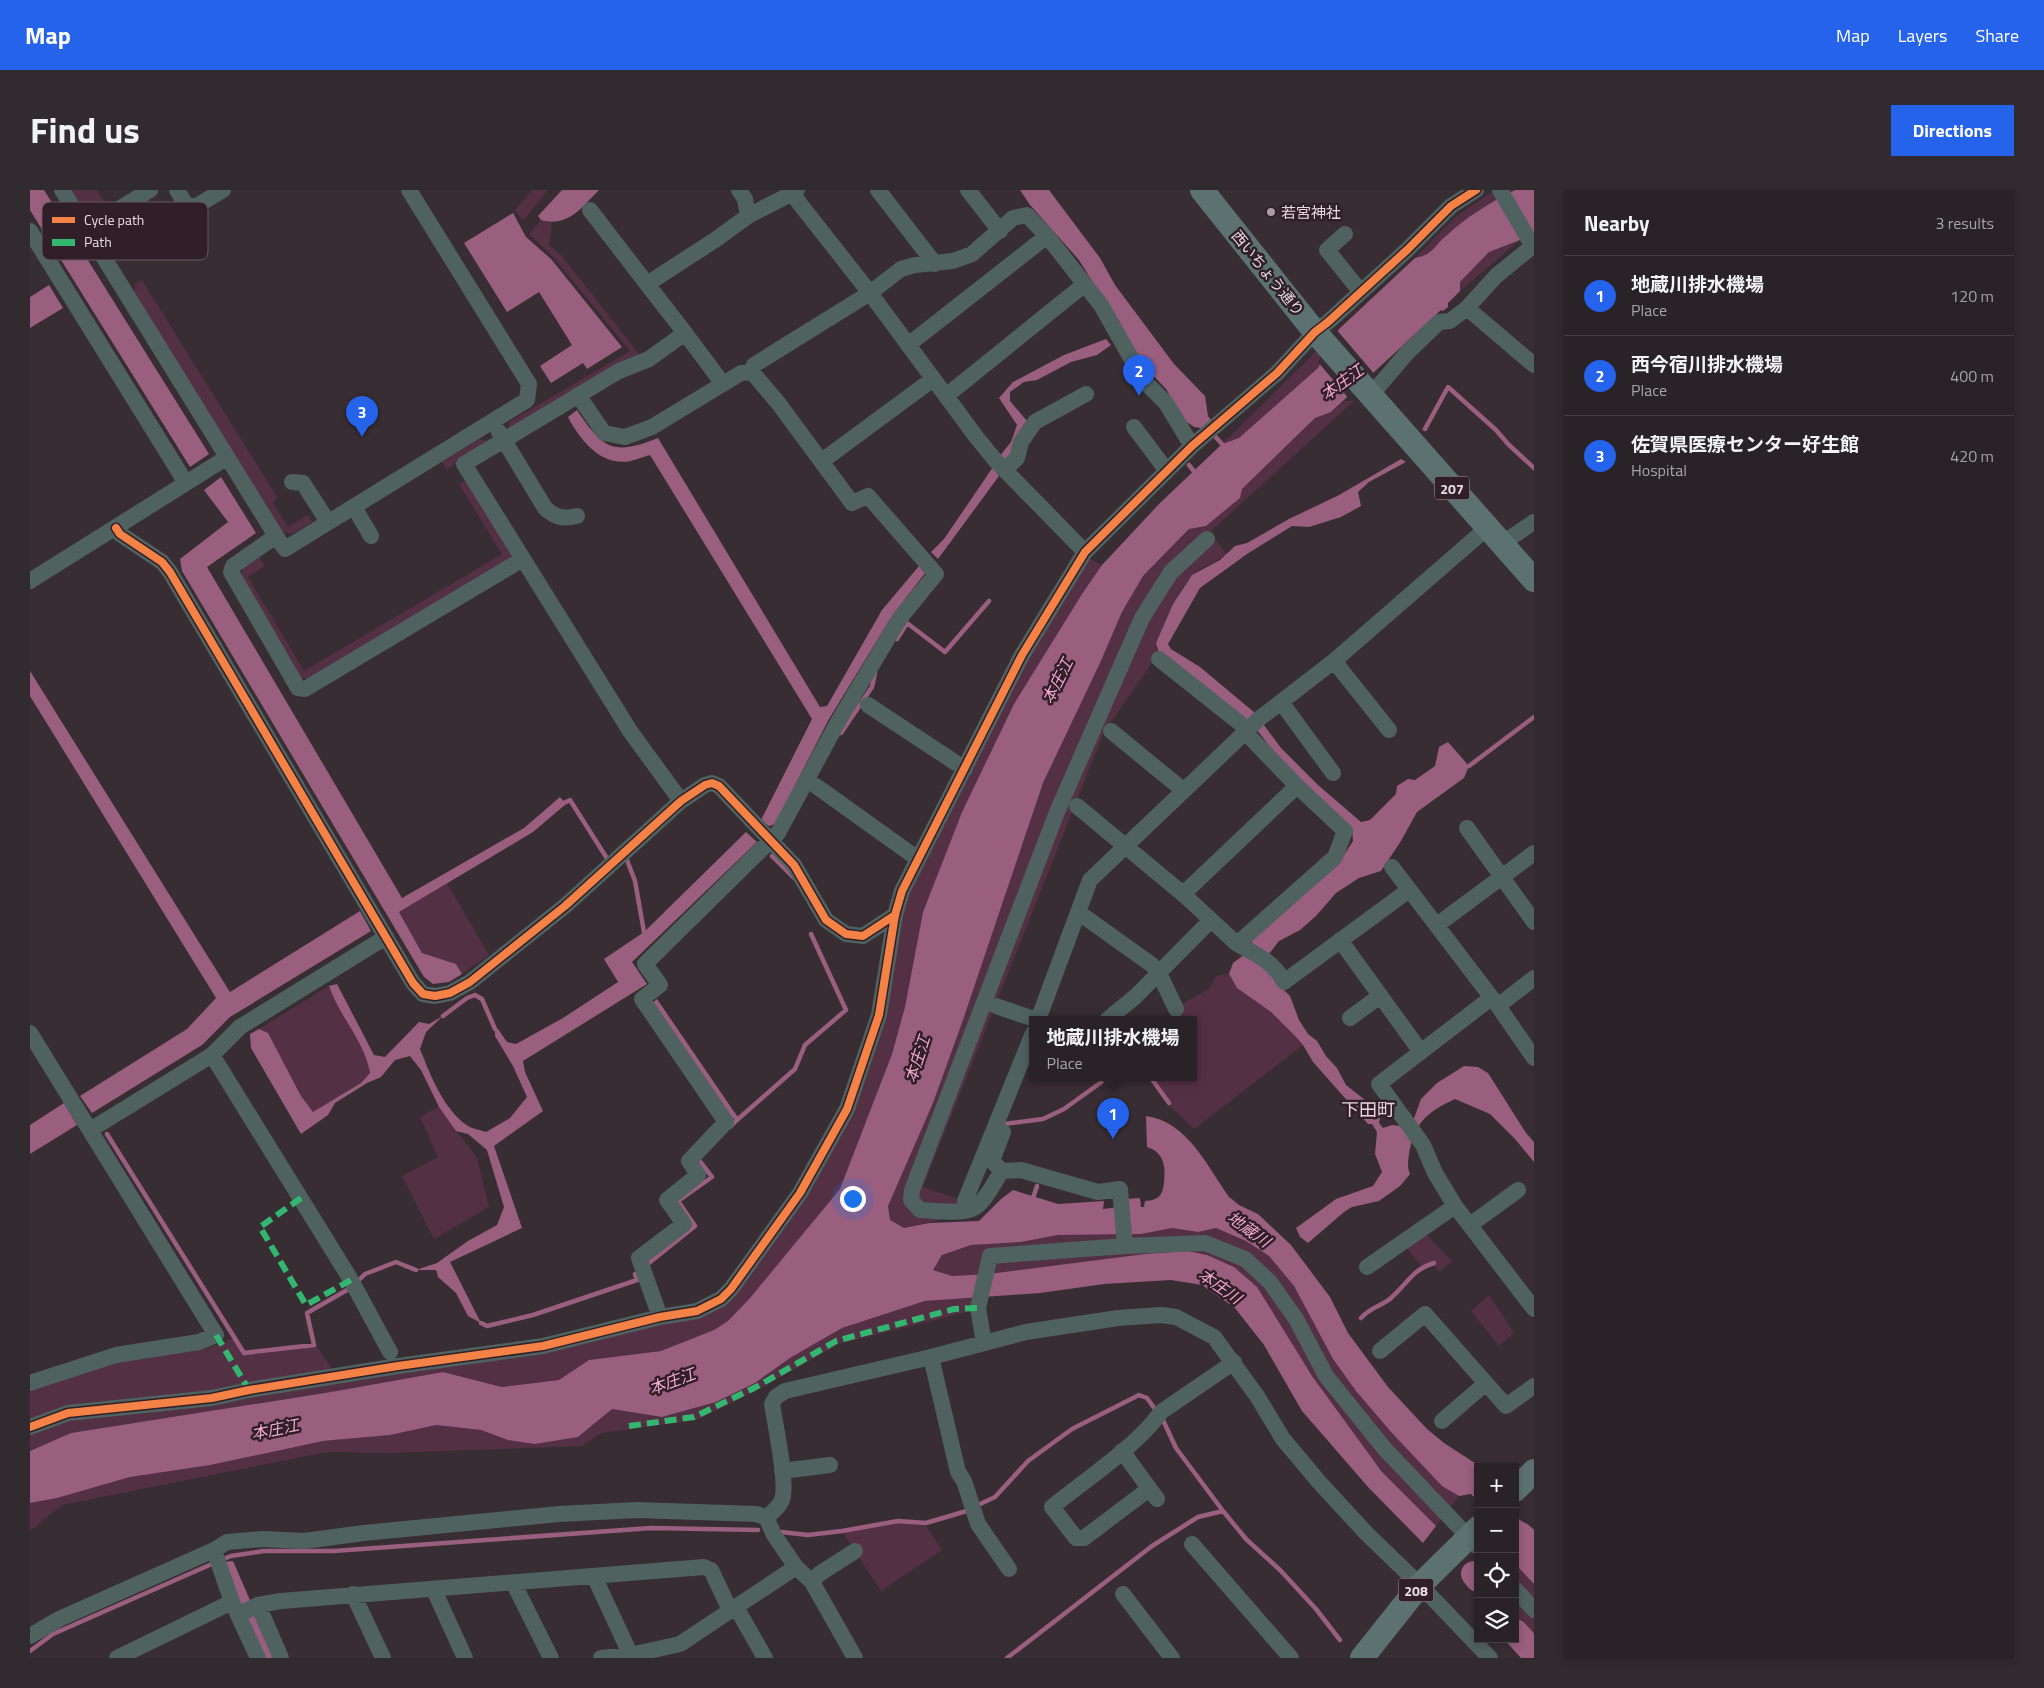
<!DOCTYPE html>
<meta charset="utf-8">
<style>
:root{--surface:#292226;--page:#312a2e;--text:#f1f3f6;--muted:#a5a4a7;--line:#453f43;--accent:#2563eb}
body{margin:0;font-family:"Titillium Web","Noto Sans JP",sans-serif;background:var(--page);color:var(--text)}
.controls{position:absolute;right:15px;bottom:15px;display:grid;overflow:hidden;border-radius:0px;box-shadow:0 2px 8px #0003}
.controls button{width:45px;height:45px;display:grid;place-items:center;padding:0;border:0;border-bottom:1px solid var(--line);background:var(--surface);color:var(--text);font:25px sans-serif}
.you{position:absolute;left:822px;top:1008px;width:18px;height:18px;margin:-12px;border:4px solid #fff;border-radius:50%;background:#1a73e8;box-shadow:0 0 0 8px #1a73e833}
.badge{display:grid;place-items:center;width:32px;height:32px;border-radius:50%;background:var(--accent);color:#fff;font-size:16px;font-weight:700}
.pin{position:absolute;translate:-50% -41px;filter:drop-shadow(0 1px 2px #0008)}
.pin::after{content:'';position:absolute;top:26px;width:18px;height:15px;background:inherit;clip-path:polygon(0 0,100% 0,50% 100%)}
.popup{position:absolute;left:999px;top:826px;width:168px;height:65px;box-sizing:border-box;display:grid;place-content:center;border-radius:0px;background:var(--surface);filter:drop-shadow(0 1px 4px #0005);font-size:16px;white-space:nowrap;color:var(--muted)}
.popup b{font-size:19px;color:var(--text)}
.popup::after{content:'';position:absolute;left:50%;top:100%;margin-left:-10px;border:10px solid transparent;border-top-color:var(--surface)}
.list{margin:0;padding:0;list-style:none}
h2{display:flex;justify-content:space-between;align-items:center;height:65px;margin:0;padding:0 20px;font-size:21px}
h2 small{font-size:16px;font-weight:400;color:var(--muted)}
.list li{display:grid;grid-template-columns:32px 1fr auto;gap:15px;align-items:center;box-sizing:border-box;height:80px;padding:0 20px;border-top:1px solid var(--line)}
.list b{display:block;font-size:19px;white-space:nowrap}
.list p{margin:0;font-size:16px;white-space:nowrap;color:var(--muted)}
.list em{font-size:16px;font-style:normal;color:var(--muted)}
.icon{flex:none;width:28px;height:28px;fill:none;stroke:currentColor;stroke-width:2;stroke-linecap:round;stroke-linejoin:round}
.map{position:relative;flex:none;width:1504px;height:1468px;overflow:hidden;border-radius:0px}
header{display:flex;align-items:center;gap:30px;box-sizing:border-box;height:70px;padding:0 25px;background:var(--accent);color:#fff}
header strong{font-size:24px}
nav{display:flex;gap:28px;margin-inline-start:auto;font-size:18px}
.intro{display:flex;align-items:center;justify-content:space-between;box-sizing:border-box;height:120px;padding:0 30px}
h1{margin:0;font-size:35px}
.button{padding:12px 22px;border-radius:0px;background:var(--accent);color:#fff;font-size:18px;font-weight:700}
main{display:flex;gap:30px;padding:0 30px}
aside{flex:1;background:var(--surface);border-radius:0px;box-shadow:0 2px 8px #0003}
.map>svg:first-child{display:block}
.green{fill:#543044}
.water{fill:#9a5e7e}
.pier{fill:#372d32}
.lines{fill:none;stroke-linecap:round;stroke-linejoin:round}
.stream{stroke:#9a5e7e;stroke-width:4.5}
.river{stroke:#9a5e7e;stroke-width:26}
.minor{stroke:#4f6260;stroke-width:16}
.highway{stroke:#5c7270;stroke-width:24}
.quiet{stroke:#33b770;stroke-width:6;stroke-dasharray:12 6;stroke-linecap:butt}
.cycleway-casing{stroke:#301f28;stroke-width:11}
.cycleway{stroke:#f48246;stroke-width:8}
.poi-dot{fill:#a99da3;stroke:#301f28;stroke-width:2}
.labels{text-anchor:middle;dominant-baseline:central;stroke-width:5;stroke-linejoin:round;paint-order:stroke}
.shield{fill:#301f28;stroke:#afa2a9;stroke-width:1}
.shield-label{font-size:14px;font-weight:bold;fill:#e6dae0}
.poi-label{font-size:15px;fill:#e6dae0;stroke:#301f28;text-anchor:start}
.street-label{font-size:15px;fill:#e6dae0;stroke:#301f28}
.water-label{font-size:16px;font-style:italic;fill:#f5aad1;stroke:#301f28}
.quarter-label{font-size:18px;fill:#ead3de;stroke:#301f28}
.key{fill:#301f28;stroke:#67575f;stroke-width:1}
.key-label{font-size:14px;fill:#e6dae0}
</style>
<header>
<strong>Map</strong>
<nav><a>Map</a><a>Layers</a><a>Share</a></nav>
</header>
<div class="intro"><h1>Find us</h1><a class="button">Directions</a></div>
<main>
<div class="map">
<svg width="1504" height="1468" viewBox="0 0 1504 1468">
<rect width="100%" height="100%" fill="#372d32"/>
<!-- green -->
<path class="green" d="M41,0h26l11,17 -14,8 -9,-1z
M502,0h16l-25,31 -8,-11z
M1465,0h20c-24,12 -49,27 -69,46 -13,12 -12,18 -31,22l39,-40z
M511,30l11,3 -3,22 12,10 79,100 -131,77v-10l121,-71 -75,-92 -26,-25z
M1490,50l-60,51v-9l29,-30z
M112,90l135,217 -4,6 15,24 20,-12 4,7 -20,12 -10,-3 -148,-238 1,-9z
M1309,139l-21,39 -79,70 -17,6z
M1315,211h9l-144,131 16,22c-10,9 -24,12 -33,21 -14,12 -29,50 -37,68l3,10 -53,76 -6,13 -177,445 47,16 -3,11 -63,14 -14,-8 -2,-14 45,-103 30,-83 80,-237 57,-120 22,-51 21,-36 47,-47 16,-3 34,-28 2,-9 73,-71 16,-6z
M450,249l12,3 -46,28 -4,-8z
M437,290l46,73 -2,6 -203,120 -10,-2 -58,-98 3,-12 16,-10 6,9 -17,11 56,94 198,-117 -43,-70z
M1045,361l27,14 -88,139 -52,108 -39,100 -18,95 -13,47 -52,136 -90,108 -22,23 -14,9 -53,21 -72,9 -30,20 -57,7 -59,-15 -118,21 -254,40 -41,18v-60l89,-31 87,-11 27,-11 10,16 73,-8 18,25 210,-31 150,-33 31,-20 74,-99 43,-76 35,-100 15,-110z
M417,693l42,72 -27,19 -6,-10 -34,-11 -23,-41z
M1199,784l8,14 34,24 32,33 -109,84 -27,-26 -18,-25h44v-58h-21l2,-2 -4,-7 39,-22 7,-13z
M299,796c10,30 36,56 41,87l-9,10 -48,30 -12,-17 -33,-63 -9,-4z
M409,917l38,51 12,49 -55,32 -32,-63 36,-19 -18,-40z
M1142,1038l26,4 18,-4 30,13 23,15 25,30 39,73 23,32 35,41 51,54 17,10 -23,30 -54,-54 -70,-96 -44,-69 -34,-40 -27,-12 -19,-4 -199,23 -37,2 -19,-6 9,-15 29,-10 50,-3 37,-7 83,-1z
M1393,1041l29,30 -13,11 -5,-6 -12,1 -18,-22z
M1459,1105l25,38 -15,13 -28,-35z
M957,1107l-5,11 -143,36 -78,44 -64,32 -96,13 -19,13 -192,7 -63,-1 -265,53 -32,26v-28l27,-5 72,-21 194,-36 67,-6 46,-10 45,5 27,10 70,-3 34,-28 50,8 54,-15 39,-19 35,-25 52,-30 83,-27z
M866,1332l30,4 16,24 -61,41 -38,-58z
M1485,1374l19,20v58l-19,-19z"/>
<!-- water -->
<path class="water" d="M0,0h14l165,264 -19,13 -160,-257z
M532,0h37c-17,17 -31,38 -58,30l-3,-4z
M990,0h29l51,68 15,27 59,79 31,32 3,20 3,4 -10,8 -7,-1 -10,-7 -18,-31 -19,-20 -68,-109 -49,-55z
M1485,0h19v42l-14,8 -31,12 -29,30v9l-12,12v4l-5,4 -2,-1 -110,102 -16,6 -73,71 -2,9 -34,28 -17,3 -46,47 -21,36 -22,51 -57,120 -80,237 -30,83 -45,103 2,14 14,8 25,-5 50,-2 22,-22 12,-9 45,14 46,-3 -1,8 25,-3 -1,-7 13,-1 1,9h3l1,-6c4,0 9,-1 12,-3 5,-3 7,-11 7,-17 2,-16 -1,-29 -17,-34l-1,-31c41,5 61,50 83,81l10,8 19,9 33,31 39,52 18,36 40,54 39,42 17,14 37,24h-3v34l-7,-7 -12,2 -17,-10 -51,-54 -35,-41 -23,-32 -39,-73 -25,-30 -23,-15 -30,-13 -18,4 -26,-4 -31,6 -83,1 -37,7 -50,3 -29,10 -9,15 19,6 37,-2 156,-20 43,-3 19,4 27,12 23,20 55,89 70,96 54,54 -13,17 -55,-56 -66,-76 -38,-66 -29,-37 -33,-23 -31,-5 -67,4 -64,9 -115,8 -83,27 -52,30 -35,25 -39,19 -54,15 -50,-8 -34,28 -43,7 -27,-4 -27,-10 -45,-5 -46,10 -67,6 -113,24 -80,12 -73,21 -27,5v-52l41,-18 254,-40 118,-21 59,15 57,-7 30,-20 72,-9 53,-21 14,-9 22,-23 90,-109 52,-135 13,-47 18,-95 39,-100 52,-108 68,-110 20,-29 57,-61 63,-60 17,-6 79,-70 21,-39 76,-71c19,-4 17,-10 31,-22 20,-19 45,-34 69,-46z
M483,23l13,24 25,22 71,88 -35,22 -4,-6 -32,20 -11,-17 32,-21 -33,-53 -32,20 -43,-69z
M19,95l14,23 -33,20v-31z
M1076,149l5,6 -14,10 -26,7 -34,18 -13,2 -14,10v9l17,20 -15,33 -8,7 -5,-4 12,-15 6,-17 -18,-27 14,-16 51,-27z
M547,220c26,39 36,46 81,28l162,269 7,-1 55,-96 37,-44 7,6 -34,44 -63,103 -54,105 -6,2 -8,-6 51,-101 -162,-264c-6,2 -13,4 -19,6 -30,6 -51,-21 -63,-44z
M1371,269l5,3 -37,20 -11,10 3,14 -20,11 -32,10 -17,-1 -45,28 -47,34 -32,56 3,5 29,18 55,46 26,35 37,37 43,37 9,-2 26,-26 1,-8 11,-7 7,1 20,-14 4,-19 9,-5 21,24 -5,12 -47,34 -16,29 -20,30 -22,7 -23,15 -20,23 -16,14 -21,11 -10,13 13,34 8,8 9,24 9,14 9,7 9,15 11,12 9,17 28,22 6,11 -1,5 4,5 9,-3 8,1 13,-5 8,-22 16,-16 27,-17 14,1 10,6 38,60 8,9v20l-19,-23 -25,-25 -35,-15c-28,13 -41,24 -46,55 -1,8 -2,13 1,20l-10,12 -21,15 -27,6 -8,5 -36,31 -8,-6 -4,-9 40,-29 37,-13 9,-14 -7,-18 2,-22 -5,-8h-4l-55,-62 -10,-17 -9,-10 -23,-23 -34,-24 -8,-14 4,-11 20,-15 -2,-8 86,-74 16,-25 -1,-11 -72,-70 -23,-30 -98,-77 -3,-10 17,-39 19,-29 28,-15 15,-14 12,-3 42,-24 50,-24z
M963,277l6,9 -61,83 -7,-7 13,-13z
M191,287l35,56 -49,34 195,331 122,-70 36,-31 6,7 -33,28 -134,80 23,41 34,11 6,10 -13,8 -16,2 -9,-7 -242,-406 -2,-12 48,-37 -24,-32z
M0,481l200,321 130,-81 11,20 -141,86 -28,28 -110,68 -12,-17 107,-67 29,-31 -186,-302z
M716,642l11,10 -125,120 15,22 -124,77 2,11 18,39 -49,35 28,82 -72,34 31,61 -13,-7 -12,-23 -18,-16 -2,-7h-20l21,-7 31,-22 29,-16 7,-18 -17,-57 -19,-16 -12,-3 -17,-24 -18,-37 -11,-14 -15,4 -14,17 -14,6 -32,20 -7,12 -27,19 -50,-86 -1,-14 9,-5 9,4 33,63 12,16 48,-29 9,-10c-5,-31 -31,-57 -41,-87l8,-2 37,71 11,2 34,-35 10,2 14,-8 -17,16 -6,17c11,27 23,60 48,77 5,3 13,4 18,6l24,-14 17,-21 -14,-31 -18,-30v-7h3l9,13 9,2 47,-26 55,-36 -14,-23 40,-27z
M627,809l80,117 -5,3 -81,-115z
M34,913l13,22 -47,29v-29z
M1485,1326c7,7 12,6 19,14v54l-19,-20z
M203,1371l42,97h-12l-21,-54 -1,1 -18,-43z"/>
<!-- pier -->
<path class="pier" d="M1306,139l40,47 -26,24 -32,-38z"/>
<g class="lines">
<!-- stream -->
<path class="stream" d="M1395,239l23,-42 48,43 12,14 26,24
M1182,243l10,11 2,4
M1159,275l7,9
M867,449l10,-16 38,29 44,-51
M811,543l31,-46 3,-14
M1439,576l65,-49
M530,615l10,-5 38,60
M742,666l22,22
M597,670l8,21 9,51
M413,826l24,-18 8,-3 7,4 13,30
M1141,830l2,-1
M1121,888l18,25
M707,930l58,-51 10,-24 41,-35 -35,-76
M974,934l39,-5 21,-10 43,-31
M700,937l7,-7 -4,-6
M77,944l137,219 70,-8 -7,-32 40,-23
M1002,1011l5,-15
M619,1073l46,-37 -17,-25 34,-24 -14,-18
M327,1092l8,-8 31,-12 20,8
M1331,1128c10,-11 21,-12 30,-20 16,-14 22,-29 43,-35
M451,1133l6,3 46,-11 104,-35 -2,-6
M1132,1228l14,30 47,63 23,28 34,31 36,39 24,31
M946,1316l19,-9 33,-36 44,-32 67,-34 8,3 10,14
M751,1342l27,3 34,-4 56,-10 28,2 44,-13
M191,1370l10,-4 33,-5h70l317,-23 107,2
M0,1461l23,-17 161,-71
M977,1468l145,-112 46,-29 25,-6"/>
<!-- river -->
<path class="river" d="M1444,1384l4,5
M1485,1442l19,21"/>
<!-- minor -->
<path class="minor" d="M32,0l214,346 -43,30 -2,6 67,116 7,1 218,-130
M147,0l9,15 9,2 28,-17
M709,0l6,9 3,17
M759,0l81,103 107,145 19,23 89,91
M848,0l57,74
M938,0l32,41
M1470,0l32,55
M560,20l57,74
M56,39l64,-39
M0,41l156,252
M1315,44l-18,16 33,41
M1437,118l67,57
M655,143l38,51
M878,155l139,-109
M722,182l2,-7 116,-72 31,-24 14,-4 38,-4 19,-7 41,-36 14,-3 20,21 54,69 43,76 22,22 26,43
M548,205l26,38 21,4 27,-10 89,-54 11,-1 27,32 73,99 16,-7 68,78 -36,44 -61,102 -61,113 -133,131 15,21 -18,14 84,123 -37,39 9,14 -31,25 17,24 -45,34 21,59
M1341,205l35,-41 33,-32 11,-1 17,-13 29,-32 38,-31
M916,206l139,-112
M1104,237l33,44
M469,242l46,76c11,10 18,11 32,8
M792,271l111,-82
M975,280l12,-12 4,-16 14,-20 51,-28
M262,292l11,1 25,39
M324,317l17,29
M86,338l4,6 42,28 8,10 243,411 10,11 12,2 15,-3 20,-11 95,-76 116,-105 24,-16 7,-2 7,3 75,79 32,55 20,14 17,2 32,-21
M246,346l9,13 242,-149 2,-16 -120,-194
M1471,354l33,-22
M0,391l196,-123
M1304,471l55,69
M1251,512l52,71
M838,515l97,64
M1081,541l72,59
M786,596l102,73
M651,611l-51,-70 -166,-267 155,-93 30,-12 36,-26 -38,-49 68,-44 33,-24 43,-22 6,-4
M1047,616l106,88 54,50 98,-87 10,-26 -48,-45 -52,-54 -4,-8 -82,-65
M1437,638l67,94
M1362,677l106,139 36,52
M1153,704l114,-108
M1048,722l74,53 7,8 17,36
M1407,735l97,-72
M1310,750l81,112
M1207,754c19,10 37,18 47,38l125,-92
M1461,808l-112,86 44,61 12,28 20,33 79,103
M966,816l41,14
M1468,816l36,-28
M1320,828l30,-22
M1008,830l52,-140 170,-162 74,-57 153,-133
M1077,830l29,-24 75,-76
M0,843l186,302 -17,7 -83,13 -86,28
M182,865l139,225 39,72
M965,937l8,5 -11,29 10,10 19,-1 77,22 22,-3 5,57
M60,940l122,-75 28,-28 146,-90
M972,981c-8,11 -16,30 -28,37 -11,7 -41,2 -54,2l-9,-10 1,-10 145,-378 85,-194 29,-46 36,-33
M935,1011l68,-168
M1440,1035l48,-35
M1337,1077l88,-61
M954,1153l-6,-35 12,-52 135,-10 80,-3 40,16 25,23 26,37 30,57 58,72 94,99
M1350,1161l45,-37 81,92 28,-20
M901,1167l27,115 6,9 14,43 31,45
M1412,1231l44,-38
M0,1237l38,-14 144,-15 37,-8 149,-24 145,-20 117,-29 37,-6 24,-12 10,-10 69,-96 47,-84 32,-94 16,-100 7,-24 120,-236 63,-103 107,-106 85,-73 38,-41 13,-10 79,-72 44,-44 25,-16
M1092,1261l35,48
M752,1281l48,-6
M1119,1299l-65,49h-8l-24,-31c32,-26 86,-62 109,-95l73,-50
M1162,1354l99,114
M564,1386l38,82
M483,1392l38,76
M782,1392l7,-8 36,-23
M1485,1399l19,21
M404,1400l31,68
M323,1404l30,64
M1093,1404l49,64
M228,1415l23,53
M706,1417l29,51
M208,1425l20,-10 23,-4 423,-34 7,3 19,40
M0,1446l29,-17 155,-69
M87,1468l115,-56
M228,1468l-26,-56 -18,-52 13,-8 36,-3 41,2 60,-8 195,-19 78,-4 119,4 10,3
M571,1468l29,-3 50,-11 116,-77
M825,1468l-43,-76 -16,-15 -22,-32 -8,-18c6,-4 13,-10 16,-17 6,-17 -7,-76 -10,-96l4,-7 9,-6 146,-34 95,-25 92,-14 43,-3 15,2 38,20 43,59 26,43 36,43 48,52 53,51 70,73"/>
<!-- highway -->
<path class="highway" d="M1172,0l113,142 219,248
M1485,1300l19,-19
M1332,1468l58,-73 58,-57"/>
<!-- quiet -->
<path class="quiet" d="M1116,889l1,-1
M271,1008l-41,29 46,78 45,-25
M186,1145l33,55
M599,1236l65,-9 62,-30 80,-46 118,-32 24,-1"/>
<!-- cycleway casing -->
<g class="cycleway-casing">
<path id="cycleway" d="M86,338l4,6 42,28 8,10 243,411 10,11 12,2 15,-3 20,-11 95,-76 116,-105 24,-16 7,-2 7,3 75,79 32,55 20,14 17,2 32,-21
M0,1237l38,-14 144,-15 37,-8 149,-24 145,-20 117,-29 37,-6 24,-12 10,-10 69,-96 47,-84 32,-94 16,-100 7,-24 120,-236 63,-103 107,-106 85,-73 38,-41 13,-10 79,-72 44,-44 25,-16"/>
</g>
<!-- cycleway -->
<use href="#cycleway" class="cycleway"/>
</g>
<!-- markers -->
<circle class="poi-dot" cx="1241" cy="22" r="5"/>
<g class="labels">
<!-- shield labels -->
<g class="shield">
<rect x="1404.5" y="286.5" width="35" height="23" rx="4"/>
<rect x="1368.5" y="1388.5" width="35" height="23" rx="4"/>
</g>
<g class="shield-label">
<text x="1422" y="298">207</text>
<text x="1386" y="1400">208</text>
</g>
<!-- poi labels -->
<g class="poi-label">
<text x="1251" y="22">若宮神社</text>
</g>
<!-- street labels -->
<g class="street-label">
<text transform="translate(1238 83) rotate(51)">西いちょう通り</text>
</g>
<!-- water labels -->
<g class="water-label">
<text transform="translate(1312 192) rotate(-36)">本庄江</text>
<text transform="translate(1027 491) rotate(-63)">本庄江</text>
<text transform="translate(887 869) rotate(-72)">本庄江</text>
<text transform="translate(1219 1039) rotate(36)">地蔵川</text>
<text transform="translate(1190 1096) rotate(35)">本庄川</text>
<text transform="translate(642 1191) rotate(-20)">本庄江</text>
<text transform="translate(245 1239) rotate(-11)">本庄江</text>
</g>
<!-- quarter labels -->
<g class="quarter-label">
<text x="1338" y="919">下田町</text>
</g>
</g>
<!-- legend -->
<rect x="12" y="12" width="166" height="58" rx="8" class="key"/>
<rect x="22" y="27" width="23" height="6" fill="#f48246"/>
<rect x="22" y="49" width="23" height="7" fill="#33b770"/>
<g class="key-label">
<text x="54" y="35">Cycle path</text>
<text x="54" y="57">Path</text>
</g>
</svg>
<div class="controls">
<button>+</button>
<button>−</button>
<button><svg class="icon" aria-label="locate" viewBox="0 0 24 24"><circle cx="12" cy="12" r="6"/><path d="M12 2v4M12 18v4M2 12h4M18 12h4"/></svg></button>
<button><svg class="icon" aria-label="layers" viewBox="0 0 24 24"><path d="M12 4l9 5-9 5-9-5zM3 14l9 5 9-5"/></svg></button>
</div>
<div class="you"></div>
<div class="pin badge" style="left:1083px;top:949px">1</div>
<div class="popup"><b>地蔵川排水機場</b>Place</div>
<div class="pin badge" style="left:1109px;top:206px">2</div>
<div class="pin badge" style="left:332px;top:247px">3</div>
</div>
<aside>
<h2>Nearby<small>3 results</small></h2>
<ul class="list">
<li><span class="badge">1</span><div><b>地蔵川排水機場</b><p>Place</p></div><em>120 m</em></li>
<li><span class="badge">2</span><div><b>西今宿川排水機場</b><p>Place</p></div><em>400 m</em></li>
<li><span class="badge">3</span><div><b>佐賀県医療センター好生館</b><p>Hospital</p></div><em>420 m</em></li>
</ul>
</aside>
</main>
